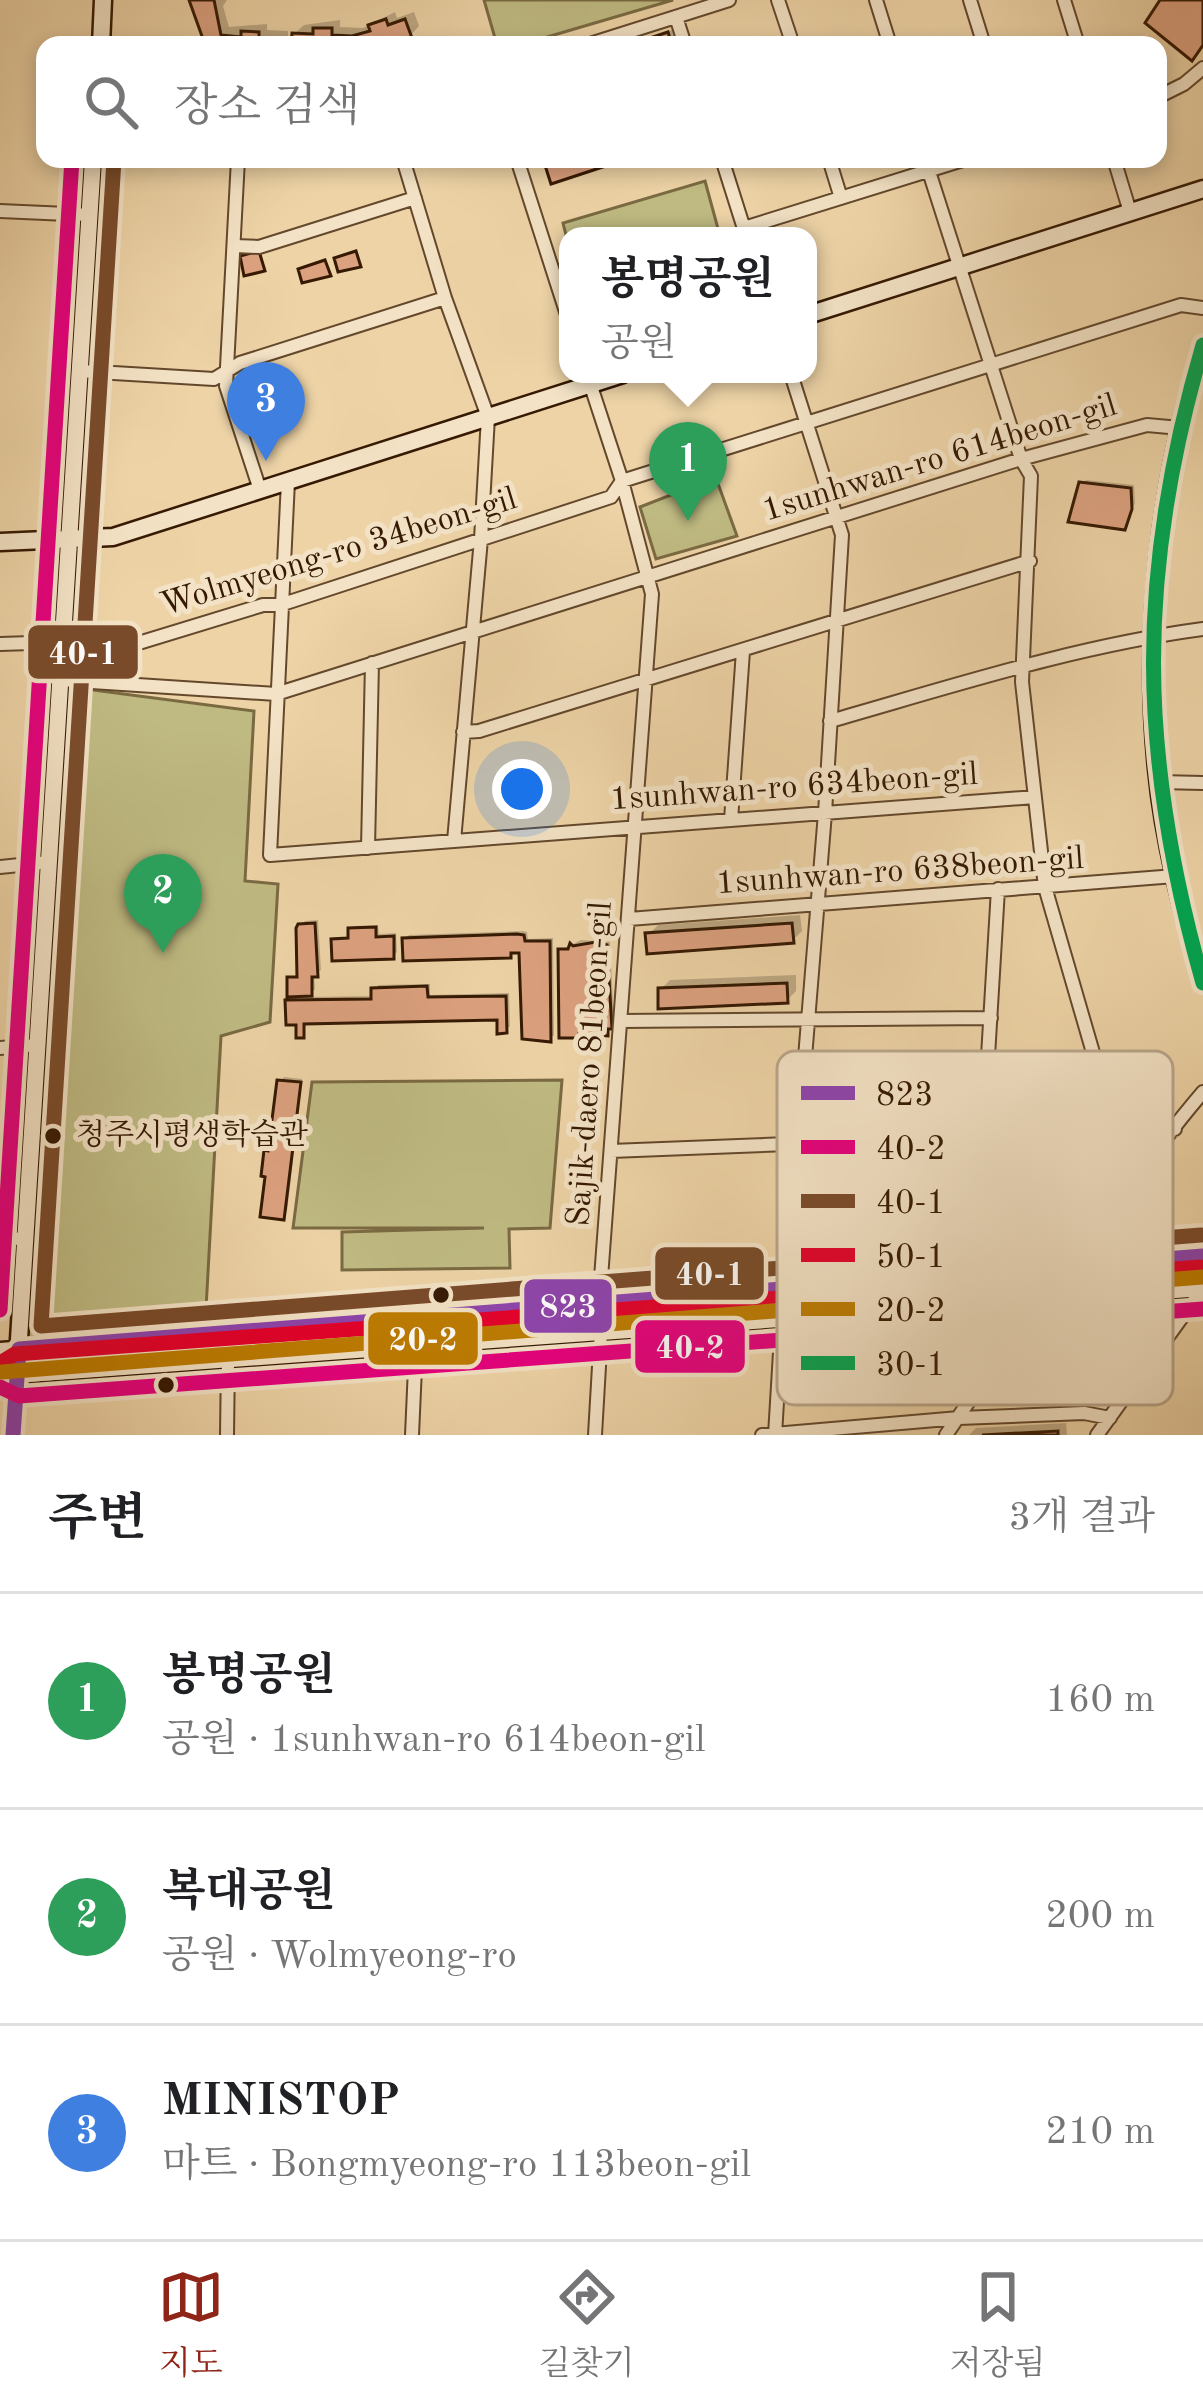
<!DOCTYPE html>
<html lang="ko">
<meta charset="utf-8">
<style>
:root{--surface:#fff;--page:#f6f6f6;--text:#202124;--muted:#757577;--line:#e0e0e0;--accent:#8f2418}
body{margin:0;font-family:"Old Standard TT","Noto Serif KR",serif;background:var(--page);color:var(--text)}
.you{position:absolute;left:522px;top:789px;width:42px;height:42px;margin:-30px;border:9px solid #fff;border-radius:50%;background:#1a73e8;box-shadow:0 0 0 18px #1a73e833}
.badge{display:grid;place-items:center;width:78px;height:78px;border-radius:50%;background:var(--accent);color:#fff;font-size:39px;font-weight:700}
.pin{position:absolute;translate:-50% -99px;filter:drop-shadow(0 3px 6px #0008)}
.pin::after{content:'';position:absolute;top:63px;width:42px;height:36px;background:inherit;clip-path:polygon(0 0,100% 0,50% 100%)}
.popup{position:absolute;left:559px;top:227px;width:258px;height:156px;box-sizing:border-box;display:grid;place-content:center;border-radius:24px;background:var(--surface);filter:drop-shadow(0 3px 9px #0005);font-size:39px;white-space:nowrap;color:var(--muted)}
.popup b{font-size:45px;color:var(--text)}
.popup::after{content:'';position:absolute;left:50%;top:100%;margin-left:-24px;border:24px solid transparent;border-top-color:var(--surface)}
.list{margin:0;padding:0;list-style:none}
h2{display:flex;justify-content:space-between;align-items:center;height:156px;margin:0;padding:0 48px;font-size:51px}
h2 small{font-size:39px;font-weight:400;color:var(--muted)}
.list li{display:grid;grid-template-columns:78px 1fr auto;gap:36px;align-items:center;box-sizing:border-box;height:216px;padding:0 48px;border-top:3px solid var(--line)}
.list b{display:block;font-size:45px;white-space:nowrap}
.list p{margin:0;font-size:39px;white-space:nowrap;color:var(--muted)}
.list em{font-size:39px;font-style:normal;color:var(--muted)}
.icon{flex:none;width:66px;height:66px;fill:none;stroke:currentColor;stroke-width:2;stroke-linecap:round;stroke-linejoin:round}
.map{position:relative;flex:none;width:1203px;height:1435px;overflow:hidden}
.search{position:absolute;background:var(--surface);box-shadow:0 6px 18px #0003;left:36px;right:36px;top:36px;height:132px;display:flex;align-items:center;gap:30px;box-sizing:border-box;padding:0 42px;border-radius:24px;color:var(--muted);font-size:45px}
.sheet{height:804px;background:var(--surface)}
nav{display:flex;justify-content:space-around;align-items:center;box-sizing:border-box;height:168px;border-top:3px solid var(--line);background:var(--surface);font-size:33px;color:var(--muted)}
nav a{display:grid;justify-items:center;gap:6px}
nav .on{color:var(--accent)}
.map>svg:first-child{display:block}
.green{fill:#bfba82;stroke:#7a6a42;stroke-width:3}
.shadow{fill:#0003}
.building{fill:#dca17f;stroke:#351903;stroke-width:3}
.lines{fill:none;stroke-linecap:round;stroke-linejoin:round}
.street-casing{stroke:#63482c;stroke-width:16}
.secondary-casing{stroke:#351903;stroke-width:21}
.street{stroke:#f3e2c5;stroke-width:12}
.secondary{stroke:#f3e2c5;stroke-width:16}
.bus-1-casing{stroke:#f3e2c5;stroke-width:24}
.bus-2-casing{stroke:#f3e2c5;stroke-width:24}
.bus-3-casing{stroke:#f3e2c5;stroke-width:24}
.bus-4-casing{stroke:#f3e2c5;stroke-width:24}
.bus-5-casing{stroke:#f3e2c5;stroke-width:24}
.bus-6-casing{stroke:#f3e2c5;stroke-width:24}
.bus-1{stroke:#8e44ad;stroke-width:15}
.bus-2{stroke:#e5007d;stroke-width:15}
.bus-3{stroke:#7a4b2a;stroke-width:15}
.bus-4{stroke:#e4002b;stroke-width:15}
.bus-5{stroke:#bd7c01;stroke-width:15}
.bus-6{stroke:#00a651;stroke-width:15}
.bus-dot{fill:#351903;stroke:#f3e2c5;stroke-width:4.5}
.labels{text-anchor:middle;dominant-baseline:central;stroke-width:10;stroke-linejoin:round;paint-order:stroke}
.bus-label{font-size:30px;fill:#351903;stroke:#f3e2c5;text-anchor:start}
.street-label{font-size:33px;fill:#351903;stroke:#f3e2c5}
.key{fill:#f3e2c5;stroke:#baa68b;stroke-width:3}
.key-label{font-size:33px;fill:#351903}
.line-badge{stroke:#f3e2c5;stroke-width:4.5}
.badge-label{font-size:33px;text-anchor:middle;font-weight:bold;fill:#fff}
</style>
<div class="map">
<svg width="1203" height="1435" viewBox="0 0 1203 1435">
<rect width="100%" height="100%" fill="#edd3a6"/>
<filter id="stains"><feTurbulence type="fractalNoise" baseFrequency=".00167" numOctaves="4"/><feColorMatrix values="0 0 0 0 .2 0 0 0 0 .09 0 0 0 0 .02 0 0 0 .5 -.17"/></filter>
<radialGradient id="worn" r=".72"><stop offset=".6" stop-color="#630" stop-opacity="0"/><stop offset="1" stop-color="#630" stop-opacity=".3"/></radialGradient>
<!-- green -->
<path class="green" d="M484,0h189l-153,45h-23z
M705,181l15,55h-152v7l-5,-20z
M712,467l25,69 -81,23 -16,-52 31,-12 -6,-16z
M70,687l184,24 -9,170 33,3 -8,138 -49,14 -16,291 -180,12z
M562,1080l-12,148 -41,1 1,39 -168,2v-38l142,-4h-191l19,-146z"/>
<!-- shadow -->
<path class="shadow" d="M192,0h35l-4,6 6,21 38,-3v6l21,1v14h-81l6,-5z
M395,12l2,6 17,-6 5,14 -9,10 -31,9h-85v-11l10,-9 36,-5v7l23,1z
M672,30l5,15h-50z
M1086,480l48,5 1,18 -11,23 -42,-42z
M800,915l2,16 -10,10 -144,-6 10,-10z
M318,920l3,50 -7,4 1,15 -8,8 67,-1 4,-11 52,-1v11l79,-2 1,33 -4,4 -6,-13 -193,4 -4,14 -15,-33 8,-8 -6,-16 10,-4 1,-49 4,-4z
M378,925l1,9 17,-1 1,19 -4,4 -59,-16 17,-5 3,-9z
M523,931l4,1 1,7 25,-1 1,97 -4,4 -28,-89 -12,5 -105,-16 4,-4z
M581,940l29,2 4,80 -7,11 -46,-83z
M796,975v16l-9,9 -126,-11 9,-9z
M284,1077l18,2 -15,133 -4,4 -16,-65 5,-5 8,-65z
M1073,1189h11l17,13 -21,45 -39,-37 6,-6 21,-2v-8z
M1066,1423l1,12h-98l7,-7z"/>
<!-- building -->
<path class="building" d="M189,0h25l7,35 20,2v-6l18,1v6l22,2 -1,5h-77l4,-4 -4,-2z
M1160,0h43v45l-11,16 -47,-38z
M386,19l2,6 17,-6 7,19 -21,7h-100l1,-12 21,1v-6h19v7l20,1 18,-5 -2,-6z
M668,32l4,13h-43z
M543,159h84l-76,25z
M259,251l6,20 -21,5 -4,-20z
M356,251l5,16 -23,5 -4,-14z
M325,260l6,16 -29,7 -4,-14z
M1079,482l52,6 1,21 -7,21 -57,-8z
M315,923l3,54h-6v19l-25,1v-20h10l-1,-49 2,-4z
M792,923l2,20 -147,11 -2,-21z
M376,927v10l18,-1v23l-62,2 -1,-22 17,-1v-10z
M517,934l7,1 1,6h25l1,101 -29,-3 -3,-86h-8v5l-108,3 -1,-23z
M596,942l11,3 5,84h-4v7l-29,-2v4h-20l-1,-89h10l2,-6 3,3z
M787,983l1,20 -130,6v-21z
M427,986l1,11 78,-1 1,37 -10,1v-14l-193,4v14h-8v-13h-10l-1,-25 86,-1v-11z
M277,1080l24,2 -17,138 -24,-3 5,-40 -4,-1 3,-26 4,1z
M1064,1193h13l20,16 -16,41 -41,2 -2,-43 28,-3z
M1058,1431v4h-76z"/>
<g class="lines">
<!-- street casing -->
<g class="street-casing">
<path id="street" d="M778,0l15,45
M876,0l14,45
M970,0l14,45
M1064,0l14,45
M676,17l9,28
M587,45l142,-45
M1158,97l26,-13 19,-16
M238,159l-12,227 34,104
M403,159l42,139 43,119 -7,122 -27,302
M517,159l51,159
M722,159l24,76
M829,159l12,39
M925,159l96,300 10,17 -9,206 23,205 71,245
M1114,159l16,53
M0,211l90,4
M744,228l222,-69
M235,246l24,1 156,-49
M80,371l134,8 26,-16 205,-65
M587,374l35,107 30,113 -53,711
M288,481l-18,374 765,-58
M0,644l63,-2
M62,655l34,1 167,-51h17l331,-108 11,-16 559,-176 22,3
M61,680l215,14 745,-235 126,-34 33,3
M830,721c123,-35 246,-75 373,-92
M463,732l16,-1 551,-170
M1159,782l44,1
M731,820l12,-169
M368,848l4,-185
M0,867l49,-5
M629,919l546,-43
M621,1021l370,-3
M0,1048l38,-3
M611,1151l564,-22
M0,1240l26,-2
M1109,1264c6,-64 53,-124 94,-172
M975,1274l23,-385
M786,1290l39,-477 17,-278 -51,-161
M227,1435l1,-76
M412,1435l4,-90
M595,1435l6,-103
M762,1435l197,-17 125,-5 26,5
M775,1435l7,-116
M946,1435l92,-135
M1097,1435l106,-147"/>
</g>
<!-- secondary casing -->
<g class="secondary-casing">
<path id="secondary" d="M101,45l2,-45
M808,315l395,-126
M1203,345c-43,134 -60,283 -46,424 7,73 26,144 46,214
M0,542l113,-5 510,-163
M0,1351l1203,-95
M0,1376l1203,-88
M13,1435l80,-1276"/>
</g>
<!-- street -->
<use href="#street" class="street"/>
<!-- secondary -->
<use href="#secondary" class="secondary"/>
<!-- bus-1 casing -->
<g class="bus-1-casing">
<path id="bus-1" d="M13,1435l6,-86 1184,-93"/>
</g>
<!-- bus-2 casing -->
<g class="bus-2-casing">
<path id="bus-2" d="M0,1310l72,-1151
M0,1387l19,9 1184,-87"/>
</g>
<!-- bus-3 casing -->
<g class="bus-3-casing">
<path id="bus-3" d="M114,160l-73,1166 1160,-91"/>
</g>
<!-- bus-4 casing -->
<g class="bus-4-casing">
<path id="bus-4" d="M0,1363l15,-9 1186,-87"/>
</g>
<!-- bus-5 casing -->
<g class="bus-5-casing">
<path id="bus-5" d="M2,1372l1201,-95"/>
</g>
<!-- bus-6 casing -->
<g class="bus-6-casing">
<path id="bus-6" d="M1203,345c-67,229 -65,409 0,638"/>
</g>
<!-- bus-1 -->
<use href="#bus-1" class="bus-1"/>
<!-- bus-2 -->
<use href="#bus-2" class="bus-2"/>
<!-- bus-3 -->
<use href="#bus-3" class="bus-3"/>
<!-- bus-4 -->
<use href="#bus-4" class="bus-4"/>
<!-- bus-5 -->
<use href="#bus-5" class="bus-5"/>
<!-- bus-6 -->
<use href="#bus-6" class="bus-6"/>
</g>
<!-- markers -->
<g class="bus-dot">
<circle cx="53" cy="1136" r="10"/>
<circle cx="441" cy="1295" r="10"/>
<circle cx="166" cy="1385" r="10"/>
</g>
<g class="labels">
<!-- bus labels -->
<g class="bus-label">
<text x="76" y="1136">청주시평생학습관</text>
</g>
<!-- street labels -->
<g class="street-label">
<text transform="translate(940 459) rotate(-17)">1sunhwan-ro 614beon-gil</text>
<text transform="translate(339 553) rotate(-17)">Wolmyeong-ro 34beon-gil</text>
<text transform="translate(794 788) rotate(-4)">1sunhwan-ro 634beon-gil</text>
<text transform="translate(900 872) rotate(-4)">1sunhwan-ro 638beon-gil</text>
<text transform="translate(591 1064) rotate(-86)">Sajik-daero 81beon-gil</text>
</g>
</g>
<!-- legend -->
<rect x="777" y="1051" width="396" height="354" rx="18" class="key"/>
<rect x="801" y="1086" width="54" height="14" fill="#8e44ad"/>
<rect x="801" y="1140" width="54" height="14" fill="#e5007d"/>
<rect x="801" y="1194" width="54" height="14" fill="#7a4b2a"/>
<rect x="801" y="1248" width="54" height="14" fill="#e4002b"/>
<rect x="801" y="1302" width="54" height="14" fill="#bd7c01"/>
<rect x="801" y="1356" width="54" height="14" fill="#00a651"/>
<g class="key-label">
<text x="876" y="1105">823</text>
<text x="876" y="1159">40-2</text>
<text x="876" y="1213">40-1</text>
<text x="876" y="1267">50-1</text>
<text x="876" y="1321">20-2</text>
<text x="876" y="1375">30-1</text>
</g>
<g class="line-badge">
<rect x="26" y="623" width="114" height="58" rx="12" fill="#7a4b2a"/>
<rect x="653" y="1245" width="113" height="57" rx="12" fill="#7a4b2a"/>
<rect x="522" y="1277" width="92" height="58" rx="12" fill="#8e44ad"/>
<rect x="366" y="1310" width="114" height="57" rx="12" fill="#bd7c01"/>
<rect x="633" y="1318" width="114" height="57" rx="12" fill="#e5007d"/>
</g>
<g class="badge-label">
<text x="83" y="664">40-1</text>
<text x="710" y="1285">40-1</text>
<text x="568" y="1317">823</text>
<text x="423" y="1350">20-2</text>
<text x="690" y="1358">40-2</text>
</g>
<rect width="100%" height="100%" filter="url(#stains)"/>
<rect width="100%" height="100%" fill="url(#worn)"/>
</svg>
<div class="you"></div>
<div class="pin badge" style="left:688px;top:521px;background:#2e9e5b">1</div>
<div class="popup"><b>봉명공원</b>공원</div>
<div class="pin badge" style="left:163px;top:953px;background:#2e9e5b">2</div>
<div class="pin badge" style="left:266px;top:461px;background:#3f7fe0">3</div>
<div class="search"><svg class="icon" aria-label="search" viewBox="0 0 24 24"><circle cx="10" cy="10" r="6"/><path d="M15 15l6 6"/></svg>장소 검색</div>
</div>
<section class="sheet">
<h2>주변<small>3개 결과</small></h2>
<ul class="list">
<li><span class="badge" style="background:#2e9e5b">1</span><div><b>봉명공원</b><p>공원 · 1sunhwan-ro 614beon-gil</p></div><em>160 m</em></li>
<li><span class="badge" style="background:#2e9e5b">2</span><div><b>복대공원</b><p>공원 · Wolmyeong-ro</p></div><em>200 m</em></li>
<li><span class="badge" style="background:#3f7fe0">3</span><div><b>MINISTOP</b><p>마트 · Bongmyeong-ro 113beon-gil</p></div><em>210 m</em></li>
</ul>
</section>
<nav>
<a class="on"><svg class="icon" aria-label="map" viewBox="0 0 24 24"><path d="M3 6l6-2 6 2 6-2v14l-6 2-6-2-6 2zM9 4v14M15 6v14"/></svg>지도</a>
<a><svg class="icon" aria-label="directions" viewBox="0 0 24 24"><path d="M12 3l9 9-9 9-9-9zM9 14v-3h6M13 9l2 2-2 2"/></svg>길찾기</a>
<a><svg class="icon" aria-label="saved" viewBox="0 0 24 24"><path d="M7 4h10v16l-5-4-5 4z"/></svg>저장됨</a>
</nav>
